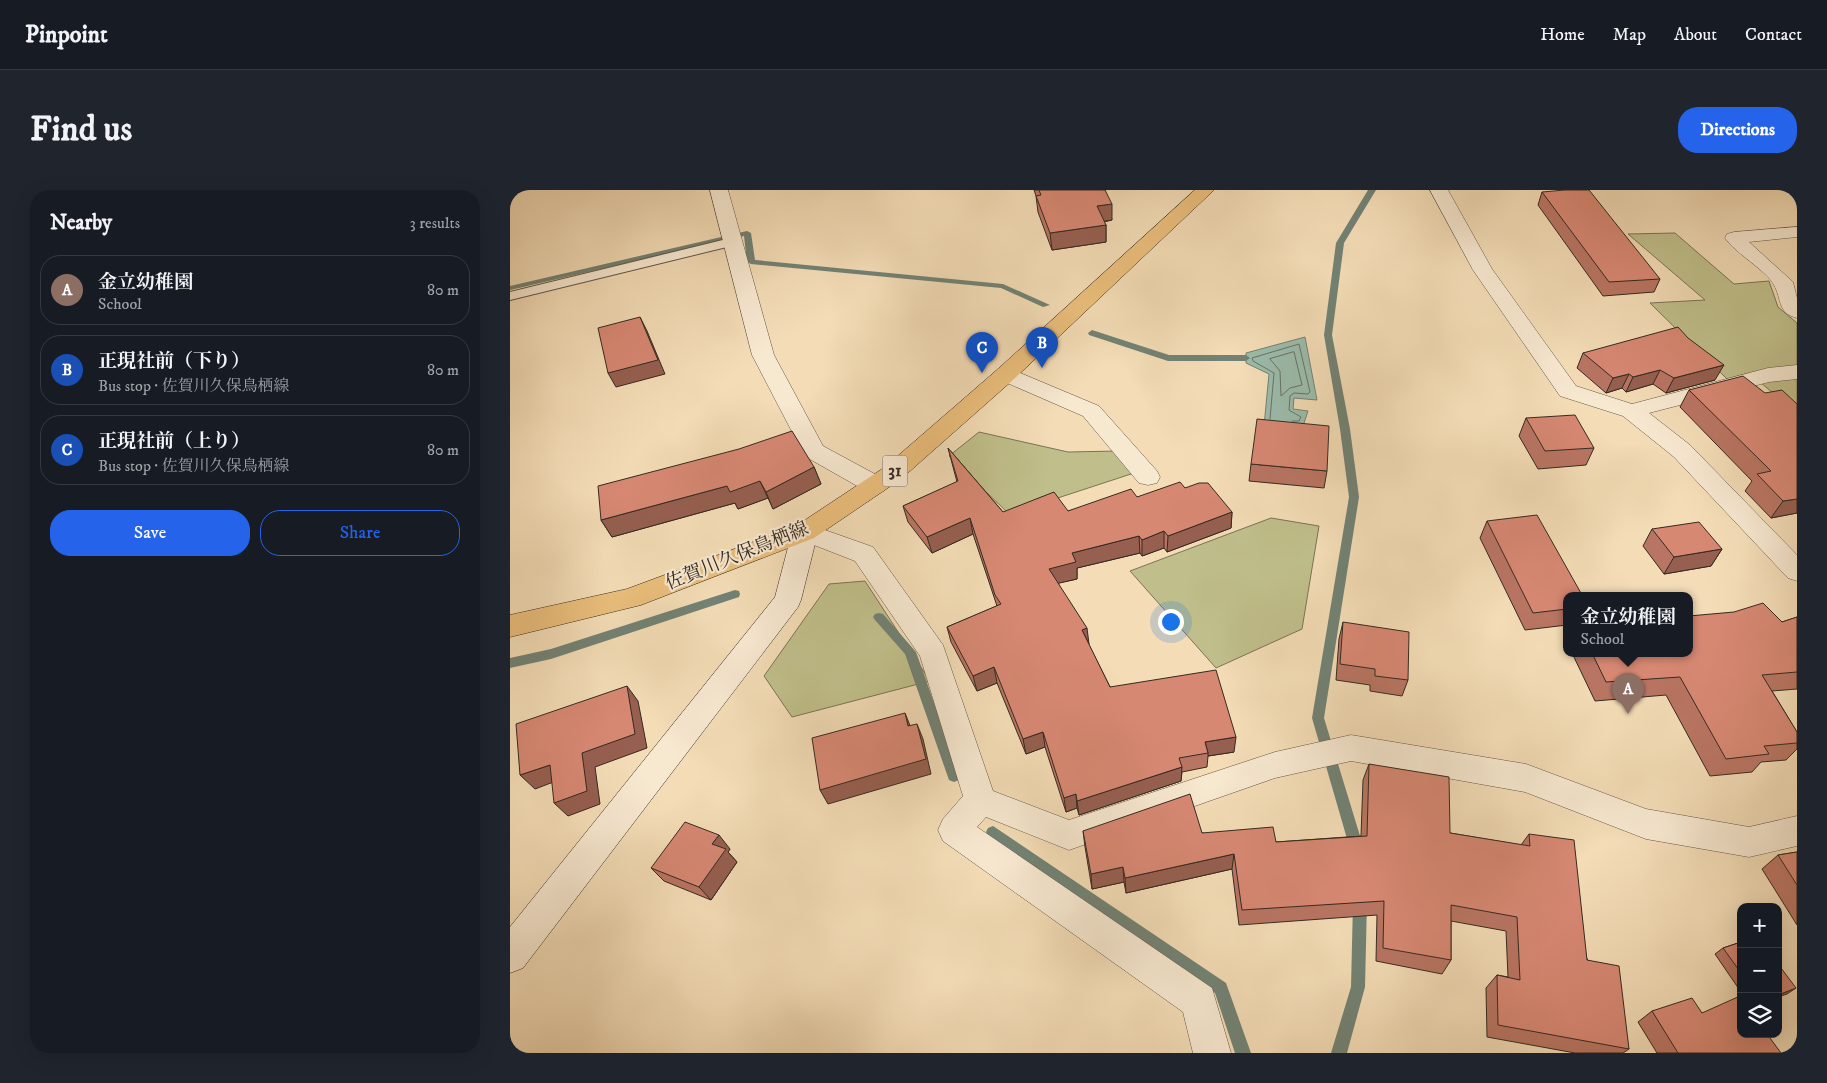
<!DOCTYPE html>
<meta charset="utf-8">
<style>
:root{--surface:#171b24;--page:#20242c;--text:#f1f3f6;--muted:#9ea1a6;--line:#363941;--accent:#2563eb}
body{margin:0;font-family:"IM FELL DW Pica","Noto Serif JP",serif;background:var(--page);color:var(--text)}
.controls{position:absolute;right:15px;bottom:15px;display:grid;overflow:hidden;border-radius:10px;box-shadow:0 5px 20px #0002}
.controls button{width:45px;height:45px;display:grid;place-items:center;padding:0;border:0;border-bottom:1px solid var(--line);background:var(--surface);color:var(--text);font:25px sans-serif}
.you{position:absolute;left:660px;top:431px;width:18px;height:18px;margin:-12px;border:4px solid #fff;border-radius:50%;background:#1a73e8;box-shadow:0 0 0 8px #1a73e833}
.badge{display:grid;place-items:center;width:32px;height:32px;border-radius:50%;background:var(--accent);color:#fff;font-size:16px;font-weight:700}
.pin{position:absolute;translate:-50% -41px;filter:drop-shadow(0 1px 2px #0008)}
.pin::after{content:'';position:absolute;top:26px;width:18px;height:15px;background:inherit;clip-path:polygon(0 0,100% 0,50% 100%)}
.popup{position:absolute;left:1053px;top:402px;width:130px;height:65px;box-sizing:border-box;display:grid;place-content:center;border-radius:10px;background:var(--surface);filter:drop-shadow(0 1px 4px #0005);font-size:16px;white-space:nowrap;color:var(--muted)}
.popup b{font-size:19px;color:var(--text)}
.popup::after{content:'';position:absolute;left:50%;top:100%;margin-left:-10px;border:10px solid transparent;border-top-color:var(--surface)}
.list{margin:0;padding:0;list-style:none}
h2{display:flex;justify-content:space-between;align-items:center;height:65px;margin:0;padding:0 20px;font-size:21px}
h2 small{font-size:16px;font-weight:400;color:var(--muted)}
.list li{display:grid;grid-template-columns:32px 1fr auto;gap:15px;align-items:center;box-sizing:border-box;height:70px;margin:0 10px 10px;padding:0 10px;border:1px solid var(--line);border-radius:20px}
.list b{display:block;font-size:19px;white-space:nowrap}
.list p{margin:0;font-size:16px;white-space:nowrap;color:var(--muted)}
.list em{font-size:16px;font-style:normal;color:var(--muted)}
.actions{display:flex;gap:10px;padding:15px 20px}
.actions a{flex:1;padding:11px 0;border:1px solid var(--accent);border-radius:20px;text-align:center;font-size:18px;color:var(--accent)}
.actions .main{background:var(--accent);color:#fff}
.icon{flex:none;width:28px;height:28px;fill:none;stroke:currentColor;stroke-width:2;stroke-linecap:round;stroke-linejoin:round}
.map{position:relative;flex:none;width:1287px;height:863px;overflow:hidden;border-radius:20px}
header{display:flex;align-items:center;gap:30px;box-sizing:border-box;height:70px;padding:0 25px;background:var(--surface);border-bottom:1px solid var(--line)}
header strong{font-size:24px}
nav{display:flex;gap:28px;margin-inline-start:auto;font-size:18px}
.intro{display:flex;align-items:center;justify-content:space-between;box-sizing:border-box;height:120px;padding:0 30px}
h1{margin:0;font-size:35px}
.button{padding:12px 22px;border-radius:20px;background:var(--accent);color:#fff;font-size:18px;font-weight:700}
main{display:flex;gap:30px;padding:0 30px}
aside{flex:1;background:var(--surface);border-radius:20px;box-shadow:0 5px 20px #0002}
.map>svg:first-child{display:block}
.green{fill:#c0bf8b;stroke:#7a7456}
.water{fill:#9bbcac;stroke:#728274}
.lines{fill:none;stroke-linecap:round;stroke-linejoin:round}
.shore{stroke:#687366;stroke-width:1}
.stream{fill:#728274;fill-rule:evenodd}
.lane-casing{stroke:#645646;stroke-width:2}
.street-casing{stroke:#645646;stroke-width:1}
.secondary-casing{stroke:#352a21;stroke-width:1}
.primary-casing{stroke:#352a21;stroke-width:1}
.lane{fill:#f7e8d0;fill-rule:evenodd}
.street{fill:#f7e8d0;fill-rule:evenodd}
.secondary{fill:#f7e8d0;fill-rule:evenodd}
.primary{fill:#eabe7b;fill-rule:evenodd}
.wall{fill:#b97563;stroke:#352a21}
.shaded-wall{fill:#965f50;stroke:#352a21}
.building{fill:#d78873;stroke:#352a21}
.labels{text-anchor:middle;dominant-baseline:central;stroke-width:4.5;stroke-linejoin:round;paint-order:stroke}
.shield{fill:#f7e8d0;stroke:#6f6356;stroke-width:1}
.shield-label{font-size:18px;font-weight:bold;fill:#352a21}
.street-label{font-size:19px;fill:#352a21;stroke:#f7e8d0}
</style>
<header>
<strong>Pinpoint</strong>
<nav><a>Home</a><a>Map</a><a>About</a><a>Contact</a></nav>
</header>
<div class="intro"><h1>Find us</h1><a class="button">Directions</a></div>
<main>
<aside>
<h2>Nearby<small>3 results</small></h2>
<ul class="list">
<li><span class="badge" style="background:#8d6e63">A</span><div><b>金立幼稚園</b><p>School</p></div><em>80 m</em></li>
<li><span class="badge" style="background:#1a4fb4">B</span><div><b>正現社前（下り）</b><p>Bus stop · 佐賀川久保鳥栖線</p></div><em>80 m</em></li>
<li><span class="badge" style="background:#1a4fb4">C</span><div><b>正現社前（上り）</b><p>Bus stop · 佐賀川久保鳥栖線</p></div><em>80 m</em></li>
</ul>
<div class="actions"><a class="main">Save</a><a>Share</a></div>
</aside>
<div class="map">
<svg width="1287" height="863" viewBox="0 0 1287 863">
<rect width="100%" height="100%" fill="#f3dcb6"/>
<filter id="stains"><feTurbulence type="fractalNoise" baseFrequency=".004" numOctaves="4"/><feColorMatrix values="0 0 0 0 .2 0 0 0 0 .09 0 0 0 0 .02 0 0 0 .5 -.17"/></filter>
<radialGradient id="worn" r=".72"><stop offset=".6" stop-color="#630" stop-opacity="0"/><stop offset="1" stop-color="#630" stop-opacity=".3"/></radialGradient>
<!-- green -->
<path class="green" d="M1165,43l59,51 35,-3 9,26 19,16v90l-48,-40 -22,6 -77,-76 55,-3 -77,-66z
M469,242l89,20 51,-1 18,21 -128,42 -60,-58z
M761,328l48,8 -17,103 -86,39 -86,-97z
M355,391l65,100 -138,36 -28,-41 65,-92z"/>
<!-- water -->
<path class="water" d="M795,147l12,63 -23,-2 -1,11 15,2 -5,15h-39l5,-52 -23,-11v-10z"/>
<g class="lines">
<!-- shore -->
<path class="shore" d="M784,162l8,33 -12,3 -9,8 -1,-25 -10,-12z
M760,229l4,-46 -21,-12 -1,-3 47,-14 11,48 -2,2 -14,-1 -4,3 -1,14 12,7 -2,4h-7"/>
<!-- stream -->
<path class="stream" d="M858,0h8l-32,53 -12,92 18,94 9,68 -35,221 40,131 -2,4 -5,2 -5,-2 -2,-4 -38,-131 37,-221 -9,-68 -16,-94 12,-92z
M237,41l4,2 4,27 248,24 47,21 -7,2 -42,-19 -250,-24 -4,-2 -3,-26 -234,54v-4z
M582,140l77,25h77l4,3 -4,3h-78l-79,-26 -1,-2z
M225,400l4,1 1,3 -1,3 -188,62 -41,9v-10l41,-9z
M369,423l4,1 33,38 44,124 -1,4 -5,2 -5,-2 -44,-126 -30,-34 -2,-3 2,-3z
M483,636l233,157 25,70h-16l-20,-60 -227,-157 -2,-4 2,-4z
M850,705l5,2 2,5 -2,85 -18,66h-16l20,-66 2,-85 2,-5z"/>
<!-- lane casing -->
<g class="lane-casing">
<path id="lane" d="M221,48l4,1 2,3 -2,3 -225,55v-8z"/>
</g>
<!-- street casing -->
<g class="street-casing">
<path id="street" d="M200,0h18l46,165 49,91 61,33 3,6 -3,6 -9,2 -9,-2 -60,-34 -4,-6 -50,-96z
M920,0h18l44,79 84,117 56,18 136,-36 29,-3v14l-28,3 -120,31 41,32 107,110v26l-9,-3 -114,-121 -51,-41 -63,-20 -87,-126z
M1287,37v10l-48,5 44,40 4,16v20c-20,-5 -15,-19 -23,-33 -7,-14 -39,-32 -49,-47l2,-4 7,-2z
M496,177l93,39 58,65 3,6 -3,6 -9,2 -9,-2 -56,-67 -85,-37 -3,-5 3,-5z
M295,333l68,24 70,98 50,146 76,29 206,-68 76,-17 175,29 120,45 103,18 48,-11v30l-48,11 -103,-18 -121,-47 -174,-31 -76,17 -206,72 -83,-33 -9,10 235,161 19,65h-38l-10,-41 -240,-171 -5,-11 5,-11 20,-23 -43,-140 -65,-95 -59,-23 -4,-6 4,-6z"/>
</g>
<!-- secondary casing -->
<g class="secondary-casing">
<path id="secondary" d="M295,333l9,3 4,6 -17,68 -3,7 -275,361 -13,5v-46l265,-330 17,-65 4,-6z"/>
</g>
<!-- primary casing -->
<g class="primary-casing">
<path id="primary" d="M685,0h19l-200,189 -113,100 -87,59 -173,67 -131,32v-22l117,-26 169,-63 89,-59 113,-98z"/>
</g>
<!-- lane -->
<use href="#lane" class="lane"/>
<!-- street -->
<use href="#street" class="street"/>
<!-- secondary -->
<use href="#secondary" class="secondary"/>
<!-- primary -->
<use href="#primary" class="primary"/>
</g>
<!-- wall -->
<path class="wall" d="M524,0h71l7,30 -8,2 2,3v17l-54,8 -14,-38 -2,-16z
M1032,2l118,87 -6,13 -51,4 -65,-91z
M1073,163l132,27 -49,13 -13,-9 -27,8 -4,-4 -16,5 -29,-25z
M1179,200l76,3 32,120 -26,5 -26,-27 7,-10 -72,-74z
M1016,228l68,30 -8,17 -48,4 -19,-33z
M438,258l55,64 65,-1 117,-23 47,24 -1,16 -64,24 -3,-4 -22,8 -2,-3 -63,15v11l-19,4 52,104 124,65 -26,4 -1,11 -25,5 -1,9 -102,34 -2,-7 -11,4 -21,-65 -19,7 -29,-71 -20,8 -26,-49 -4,-15 50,-21 -24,-72 -41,19 -24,-31 -5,-16 54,-24z
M741,274l76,7 -3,17 -75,-7z
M304,277l7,17 -48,25 -5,-11 -30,11 -3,-6 -123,34 -11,-17z
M977,331l80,74v30l-42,5 -45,-92z
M1142,339l70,20 -11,17 -47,8 -21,-28z
M1287,427v72l-25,2 25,41v17l-11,11 -25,2 -9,10 -42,4 -44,-81 -71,6 -23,-48h117z
M833,432l65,58 -6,16 -32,-5v-6l-34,-5 3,-41z
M859,574l81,69 71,12 8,-11 100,215 -6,4h-48l-88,-16 -1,-49 11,-13 11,2 -2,-46 -55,-10v39l-9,14 -66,-13 1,-46 -138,10 -7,-56 -106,24 -2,-11 -32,7 -7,-42 -2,-16 119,2 74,9 85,-6 2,-56z
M220,659l-2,3 9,10 -26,38 -47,-19 -13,-13z
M1287,662v73l-35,-56 16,-14z
M1231,752v50l-26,-38 8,-6z
M1142,821l50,2 79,40h-124l-19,-31z"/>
<!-- shaded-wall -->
<path class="shaded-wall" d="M602,14v16l-14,2 -1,-16z
M596,35v17l-54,8 -2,-17z
M130,127l7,14 18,43 -49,13 -8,-14z
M1214,175l-9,15 -49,13 8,-15z
M1150,180l-7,14 -27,8 7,-15z
M1119,184l-7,14 -16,5 7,-15z
M304,277l7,17 -48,25 -7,-17z
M250,291l8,17 -30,11 -3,-6 -123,34 -11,-17 126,-34z
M1287,309v14l-26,5 12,-17z
M722,322l-1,16 -64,24 1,-16z
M460,328l3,16 -41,19 -5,-16z
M654,341v17l-22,8v-16z
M629,346l1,17 -63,15v11l-26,6 -2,-16 23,-16z
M1212,359l-11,17 -47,8 10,-17z
M577,438l2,16 -7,-14z
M484,477l3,16 -20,8 -4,-15z
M117,496l11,15 9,47 -52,19 5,37 -32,12 -14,-13 28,-50z
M395,523l6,15 -3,-2z
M407,534l6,15 8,35 -103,30 -8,-14z
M533,542l2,15 -19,7 -3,-15z
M726,547l-2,15 -26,4v-3l-3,-11z
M40,575l14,13 -29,11 -15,-14z
M672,577l-1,14 -102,34 -2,-14z
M566,604l1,14 -11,4 -2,-14z
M209,645l11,14 -2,3 9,10 -26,38 -12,-13 13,-43z
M724,664l-2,15 -106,24 -1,-15z
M613,677l1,15 -32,7 -1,-15z
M1286,798l-9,6 -9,3v-2z"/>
<!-- building -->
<path class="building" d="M529,0h66l7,14 -15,2 9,19 -56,8 -14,-37 5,-1z
M1055,0h24l71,89 -51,3 -67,-90z
M130,127l18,43 -50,13 -10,-45z
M1168,137l10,11 36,27 -50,13 -14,-8 -27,7 -4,-3 -16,4 -30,-25z
M1233,186l22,17 17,-3 15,14v95l-14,2 -26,-27 14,-3 -82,-81z
M1065,225l19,33 -49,3 -19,-33z
M747,229l72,7 -2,45 -76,-7z
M282,241l22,36 -48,25 -6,-11 -30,11 -3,-6 -126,34 -3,-34 141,-37z
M438,258l55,64 51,-20 14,19 63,-22 6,8 43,-15 5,6 14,-5h9l24,29 -64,24 -4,-5 -22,9 -3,-4 -67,17 4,9 -27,7 38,59 -5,2 28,57 106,-17 20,67 -31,5 3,11 -29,5 3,9 -105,34 -1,-7 -12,4 -21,-66 -20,7 -29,-72 -21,9 -26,-49 54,-23 -6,-9 -25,-77 -43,19 -24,-31 55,-25z
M1027,325l45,80h-15v14l-34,4 -46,-92z
M1189,332l23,27 -48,8 -22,-28z
M1253,413l19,19 15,-5v55l-35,3 35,57v11l-33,3 5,8 -43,5 -46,-82 -74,5 -14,-29h97v-37l45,-4z
M833,432l66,10 -1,48 -33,-4v-7l-35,-5z
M117,496l8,48 -53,19 5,38 -33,12 -4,-38 -30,10 -4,-51z
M395,523l3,13 9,-2 9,35 -106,31 -8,-52z
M859,574l80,13 1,56 80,13 -1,-12 45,6 13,120 32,6 10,83 -131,-24 -1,-50 23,5 -3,-63 -66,-12v55l-68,-12 1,-47 -142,9 -8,-56 -109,24 -2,-11 -32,7 -8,-43 107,-37 12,39 71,-6 3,15 91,-6z
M175,632l34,13 -7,9 14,5 -27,38 -48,-19z
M1287,662v33l-19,-30z
M1231,752v31l-18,-25z
M1268,774l18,24 -18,7z
M1230,806l1,1v37h26l14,19h-103l-26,-42 40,-13 10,15z"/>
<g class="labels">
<!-- shield labels -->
<rect class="shield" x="372.5" y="265.5" width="25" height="31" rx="4"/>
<g class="shield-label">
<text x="385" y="281">31</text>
</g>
<!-- street labels -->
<g class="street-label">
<text transform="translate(227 366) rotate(-22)">佐賀川久保鳥栖線</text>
</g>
</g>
<rect width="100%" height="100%" filter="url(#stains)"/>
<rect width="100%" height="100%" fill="url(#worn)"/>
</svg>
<div class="controls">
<button>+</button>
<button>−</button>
<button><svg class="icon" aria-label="layers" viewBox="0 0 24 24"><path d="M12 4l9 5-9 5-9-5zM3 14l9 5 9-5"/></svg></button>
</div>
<div class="you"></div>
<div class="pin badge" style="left:1118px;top:524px;background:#8d6e63">A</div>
<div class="popup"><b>金立幼稚園</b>School</div>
<div class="pin badge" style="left:532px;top:178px;background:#1a4fb4">B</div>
<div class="pin badge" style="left:472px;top:183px;background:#1a4fb4">C</div>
</div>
</main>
